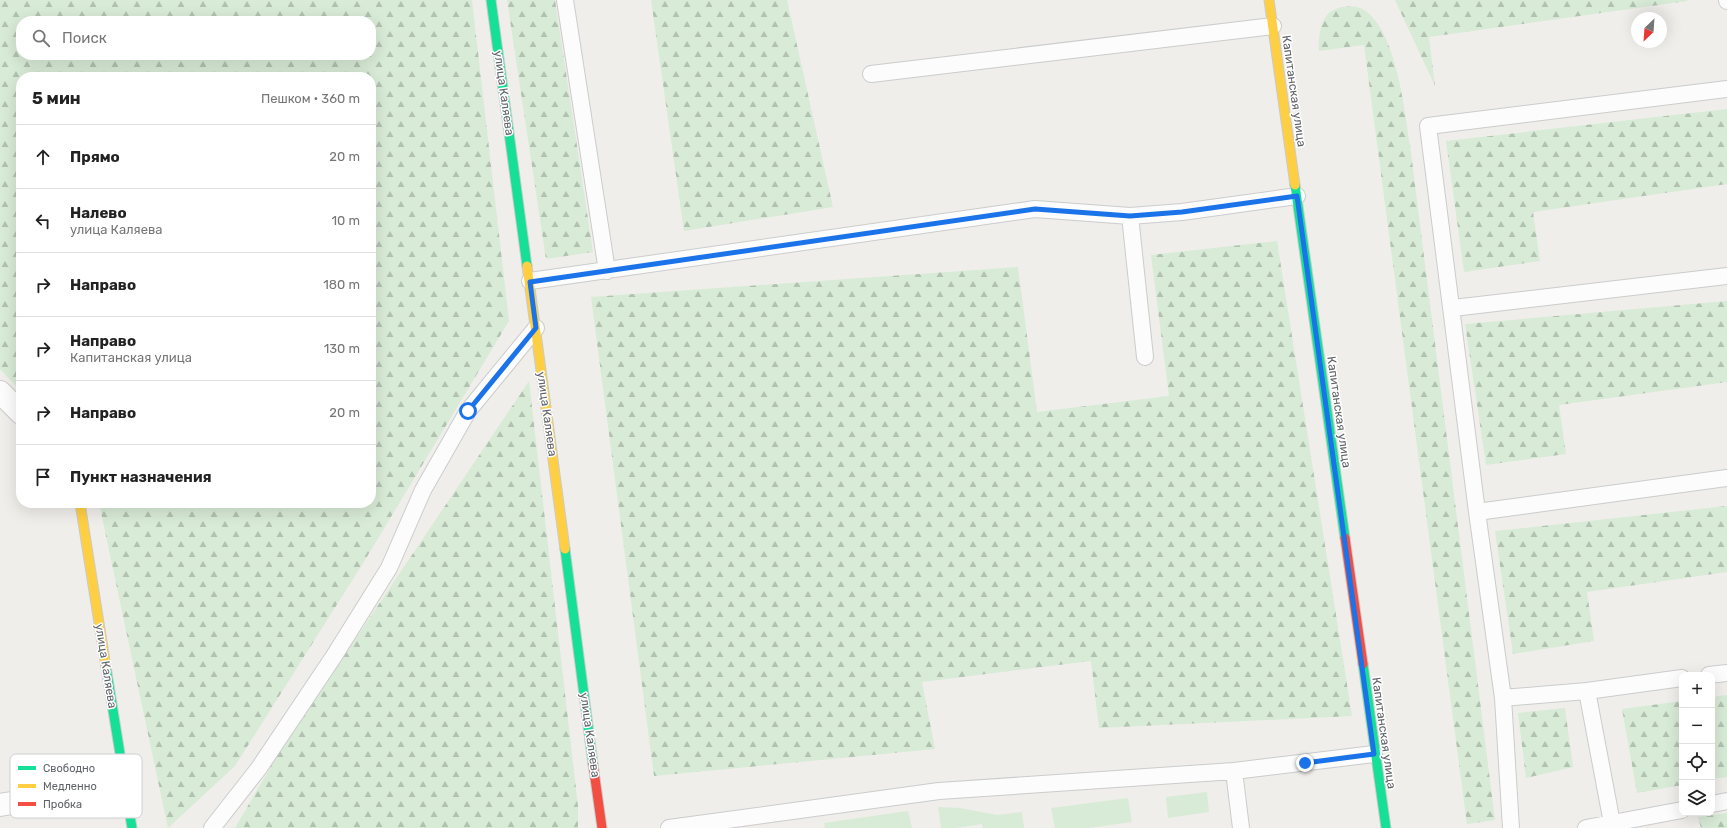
<!DOCTYPE html>
<html lang="ru">
<meta charset="utf-8">
<style>
:root{--surface:#fff;--page:#f6f6f6;--text:#222;--muted:#767676;--line:#e0e0e0}
body{margin:0;font-family:Rubik,sans-serif;background:var(--page);color:var(--text)}
.controls{position:absolute;right:12px;bottom:12px;display:grid;overflow:hidden;border-radius:8px;box-shadow:0 4px 16px #0002}
.controls button{width:36px;height:36px;display:grid;place-items:center;padding:0;border:0;border-bottom:1px solid var(--line);background:var(--surface);color:var(--text);font:20px sans-serif}
.compass{position:absolute;left:1631px;top:12px;width:36px;height:36px;border-radius:50%;background:var(--surface);box-shadow:0 4px 16px #0002;rotate:205deg}
.stop{position:absolute;width:12px;height:12px;margin:-9px;border:3px solid #1a73e8;border-radius:50%;background:#fff}
.stop.end{background:#1a73e8;border-color:#fff;box-shadow:0 1px 4px #0008}
.list{margin:0;padding:0;list-style:none}
h2{display:flex;justify-content:space-between;align-items:center;height:52px;margin:0;padding:0 16px;font-size:17px}
h2 small{font-size:13px;font-weight:400;color:var(--muted)}
.list li{display:grid;grid-template-columns:26px 1fr auto;gap:12px;align-items:center;box-sizing:border-box;height:64px;padding:0 16px;border-top:1px solid var(--line)}
.list b{display:block;font-size:15px;white-space:nowrap}
.list p{margin:0;font-size:13px;white-space:nowrap;color:var(--muted)}
.list em{font-size:13px;font-style:normal;color:var(--muted)}
.icon{flex:none;width:22px;height:22px;fill:none;stroke:currentColor;stroke-width:2;stroke-linecap:round;stroke-linejoin:round}
.map{position:relative;flex:none;width:1727px;height:828px;overflow:hidden}
.search{position:absolute;background:var(--surface);box-shadow:0 4px 16px #0002;left:16px;top:16px;width:360px;height:44px;display:flex;align-items:center;gap:10px;box-sizing:border-box;padding:0 14px;border-radius:16px;color:var(--muted);font-size:15px}
.panel{position:absolute;background:var(--surface);box-shadow:0 4px 16px #0002;left:16px;top:72px;width:360px;height:436px;border-radius:16px}
.map>svg:first-child{display:block}
.grass{fill:#d8ebd6}
.forest{fill:url(#forest-firs);fill-rule:evenodd}
.lines{fill:none;stroke-linecap:round;stroke-linejoin:round}
.lane-casing{stroke:#cbcccc;stroke-width:18}
.street-casing{stroke:#cbcccc;stroke-width:24}
.fast-casing{stroke:#cacacb;stroke-width:11}
.slow-casing{stroke:#cacacb;stroke-width:11}
.jam-casing{stroke:#cacacb;stroke-width:11}
.lane{stroke:#fdfcfc;stroke-width:16}
.street{stroke:#fdfcfc;stroke-width:22}
.fast{stroke:#16e098;stroke-width:9}
.slow{stroke:#ffcf43;stroke-width:9}
.jam{stroke:#f24e42;stroke-width:9}
.route{stroke:#1a73e8;stroke-width:5}
.labels{text-anchor:middle;dominant-baseline:central;stroke-width:3;stroke-linejoin:round;paint-order:stroke}
.street-label{font-size:12px;fill:#5f6368;stroke:#fff}
.key{fill:#fff;stroke:#cfd0d2;stroke-width:1}
.key-label{font-size:11px;fill:#5f6368}
</style>
<div class="map">
<svg width="1727" height="828" viewBox="0 0 1727 828">
<defs>
<pattern id="forest-firs" width="22" height="20" patternUnits="userSpaceOnUse"><rect width="22" height="20" fill="#d8ebd6"/><path d="M5 1l3.5 6h-7zM16 11l3.5 6h-7z" fill="#b2c2b1"/></pattern>
</defs>
<rect width="100%" height="100%" fill="#efeeea"/>
<!-- grass -->
<path class="grass" d="M1207,792l2,20 -41,6 -2,-21z
M1128,798l4,24 -44,6h-33l-4,-20z
M938,807l22,1 37,7 25,-3 2,16h-41l-1,-4 -26,4h-15z
M908,811l4,17h-87l-1,-5z"/>
<!-- forest -->
<path class="forest" d="M0,0h472l37,321 -144,239 -130,206 -67,62 -69,-325h272v-426h-350v314l-21,-22zM21,21h350v34h-350z
M507,0h48l38,252 -47,7z
M651,0h136l46,207 -149,24z
M1395,0h292v1l-258,36 6,49z
M1342,7c4,0 11,-1 15,0 38,10 48,106 53,138l85,675 -28,4 -103,-779 -45,6c-1,-12 1,-31 11,-39 3,-2 8,-4 12,-5z
M1727,109v75l-194,28 7,49 -76,11 -18,-131z
M1277,241l75,475 -253,12 -8,-67 -169,21 13,67 -281,27 -63,-479 427,-30 19,145 132,-16 -18,-141z
M1727,301v81l-168,23 7,49 -80,11 -21,-141z
M529,381l49,425v22h-343l45,-77z
M1727,506v66l-140,20 7,49 -81,13 -18,-123z
M1727,695v82l-15,2v-82z
M1682,701v84l-45,8 -15,-84z
M1565,708l8,59 -47,11 -8,-65z
M1727,813v15h-26l-3,-11z"/>
<g class="lines">
<!-- lane casing -->
<g class="lane-casing">
<path id="lane" d="M565,0l42,271
M1727,0v1
M871,74l402,-48
M1130,216l15,141
M530,281l505,-72 95,7 52,-4 115,-16
M1453,308l274,-32
M1477,512l250,-34
M1709,675l18,-2
M1503,698l84,-7
M1712,804l15,-3
M1612,823l-25,-132 95,-13
M212,828l47,-60 75,-112 55,-88 34,-78 45,-79 68,-83
M669,828l270,-37 295,-20
M1241,828l-7,-57 140,-17
M1511,828l-8,-130 -26,-186 -49,-386 299,-37
M1586,828l96,-18"/>
</g>
<!-- street casing -->
<g class="street-casing">
<path id="street" d="M0,392l21,21
M0,805l124,-20"/>
</g>
<!-- fast casing -->
<g class="fast-casing">
<path id="fast" d="M491,0l36,266
M1295,185l50,353
M565,549l28,215
M1363,664l23,164
M106,667l26,161"/>
</g>
<!-- slow casing -->
<g class="slow-casing">
<path id="slow" d="M1269,0l26,185
M527,266l38,283
M80,503l26,164"/>
</g>
<!-- jam casing -->
<g class="jam-casing">
<path id="jam" d="M1345,538l18,126
M593,764l9,64"/>
</g>
<!-- lane -->
<use href="#lane" class="lane"/>
<!-- street -->
<use href="#street" class="street"/>
<!-- fast -->
<use href="#fast" class="fast"/>
<!-- slow -->
<use href="#slow" class="slow"/>
<!-- jam -->
<use href="#jam" class="jam"/>
</g>
<g class="lines">
<!-- route -->
<path class="route" d="M468,411l68,-83 -6,-46 505,-73 95,7 52,-4 115,-16 77,558 -69,9"/>
</g>
<g class="labels">
<!-- street labels -->
<g class="street-label">
<text transform="translate(1294 91) rotate(82)">Капитанская улица</text>
<text transform="translate(504 93) rotate(82)">улица Каляева</text>
<text transform="translate(1339 412) rotate(82)">Капитанская улица</text>
<text transform="translate(547 414) rotate(82)">улица Каляева</text>
<text transform="translate(106 666) rotate(81)">улица Каляева</text>
<text transform="translate(1384 733) rotate(82)">Капитанская улица</text>
<text transform="translate(590 735) rotate(82)">улица Каляева</text>
</g>
</g>
<!-- legend -->
<rect x="10" y="754" width="132" height="64" rx="6" class="key"/>
<rect x="18" y="766" width="18" height="4" fill="#16e098"/>
<rect x="18" y="784" width="18" height="4" fill="#ffcf43"/>
<rect x="18" y="802" width="18" height="4" fill="#f24e42"/>
<g class="key-label">
<text x="43" y="772">Свободно</text>
<text x="43" y="790">Медленно</text>
<text x="43" y="808">Пробка</text>
</g>
</svg>
<div class="controls">
<button>+</button>
<button>−</button>
<button><svg class="icon" aria-label="locate" viewBox="0 0 24 24"><circle cx="12" cy="12" r="6"/><path d="M12 2v4M12 18v4M2 12h4M18 12h4"/></svg></button>
<button><svg class="icon" aria-label="layers" viewBox="0 0 24 24"><path d="M12 4l9 5-9 5-9-5zM3 14l9 5 9-5"/></svg></button>
</div>
<svg class="compass" viewBox="-18 -18 36 36"><path d="M0-13l5 13h-10z" fill="#e53935"/><path d="M0 13l5-13h-10z" fill="#767676"/></svg>
<div class="stop" style="left:468px;top:411px"></div>
<div class="stop end" style="left:1305px;top:763px"></div>
<div class="search"><svg class="icon" aria-label="search" viewBox="0 0 24 24"><circle cx="10" cy="10" r="6"/><path d="M15 15l6 6"/></svg>Поиск</div>
<section class="panel">
<h2>5 мин<small>Пешком · 360 m</small></h2>
<ul class="list">
<li><svg class="icon" aria-label="ahead" viewBox="0 0 24 24"><path d="M12 20V5M6 11l6-6 6 6"/></svg><div><b>Прямо</b></div><em>20 m</em></li>
<li><svg class="icon" aria-label="left" viewBox="0 0 24 24"><path d="M17 20v-9H6M10 6l-5 5 5 5"/></svg><div><b>Налево</b><p>улица Каляева</p></div><em>10 m</em></li>
<li><svg class="icon" aria-label="right" viewBox="0 0 24 24"><path d="M7 20v-9h11M14 6l5 5-5 5"/></svg><div><b>Направо</b></div><em>180 m</em></li>
<li><svg class="icon" aria-label="right" viewBox="0 0 24 24"><path d="M7 20v-9h11M14 6l5 5-5 5"/></svg><div><b>Направо</b><p>Капитанская улица</p></div><em>130 m</em></li>
<li><svg class="icon" aria-label="right" viewBox="0 0 24 24"><path d="M7 20v-9h11M14 6l5 5-5 5"/></svg><div><b>Направо</b></div><em>20 m</em></li>
<li><svg class="icon" aria-label="arrive" viewBox="0 0 24 24"><path d="M6 21V4h12l-3 4 3 4H6"/></svg><div><b>Пункт назначения</b></div></li>
</ul>
</section>
</div>
